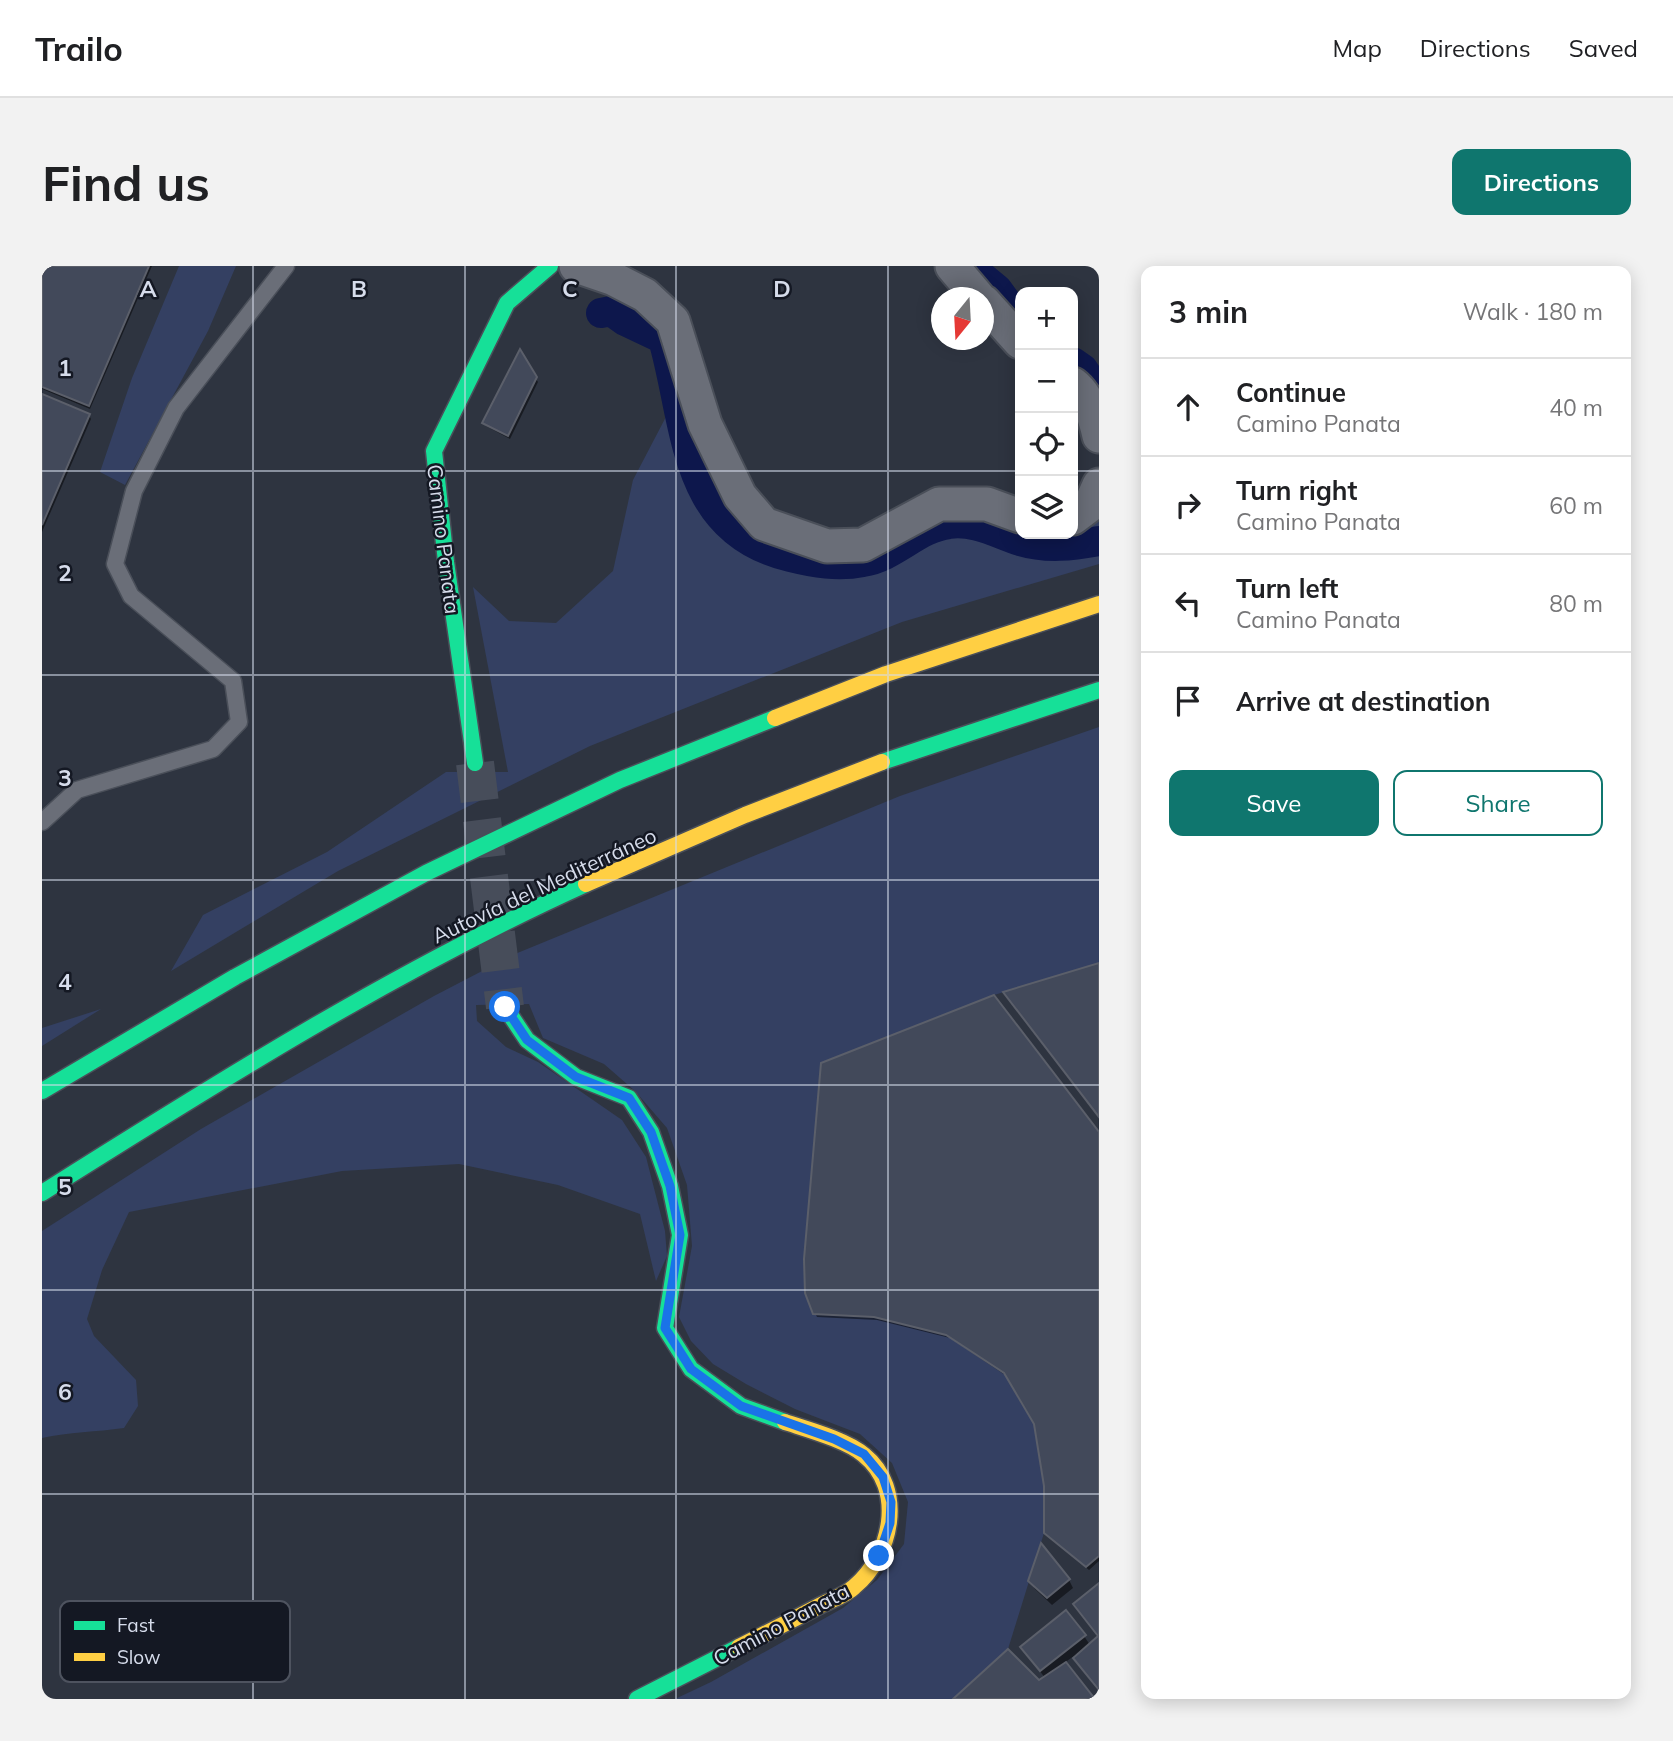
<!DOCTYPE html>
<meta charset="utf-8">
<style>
:root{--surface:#fff;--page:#f2f2f2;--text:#202124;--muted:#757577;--line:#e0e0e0;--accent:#0f766e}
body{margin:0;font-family:Mulish,sans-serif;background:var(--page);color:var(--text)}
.controls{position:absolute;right:21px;top:21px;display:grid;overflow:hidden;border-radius:14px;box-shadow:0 4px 18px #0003}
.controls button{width:63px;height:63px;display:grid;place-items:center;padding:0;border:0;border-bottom:2px solid var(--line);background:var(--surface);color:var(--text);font:35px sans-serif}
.compass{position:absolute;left:889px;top:21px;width:63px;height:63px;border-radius:50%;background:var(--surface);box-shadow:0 4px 18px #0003;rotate:198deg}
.stop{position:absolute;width:21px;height:21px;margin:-16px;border:5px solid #1a73e8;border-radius:50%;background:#fff}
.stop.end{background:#1a73e8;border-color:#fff;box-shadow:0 2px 7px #0008}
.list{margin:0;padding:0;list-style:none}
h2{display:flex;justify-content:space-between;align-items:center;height:91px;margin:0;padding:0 28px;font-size:30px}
h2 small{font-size:23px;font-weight:400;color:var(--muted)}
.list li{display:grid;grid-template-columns:46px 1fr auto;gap:21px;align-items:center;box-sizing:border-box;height:98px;padding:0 28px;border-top:2px solid var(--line)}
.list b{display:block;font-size:26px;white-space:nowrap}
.list p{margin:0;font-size:23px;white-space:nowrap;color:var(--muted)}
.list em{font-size:23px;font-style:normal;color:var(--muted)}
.actions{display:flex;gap:14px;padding:21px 28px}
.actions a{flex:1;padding:16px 0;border:2px solid var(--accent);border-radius:14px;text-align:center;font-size:24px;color:var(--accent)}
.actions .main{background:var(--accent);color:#fff}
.icon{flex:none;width:38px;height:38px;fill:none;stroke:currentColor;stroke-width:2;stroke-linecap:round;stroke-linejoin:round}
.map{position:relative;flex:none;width:1057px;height:1433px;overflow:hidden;border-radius:14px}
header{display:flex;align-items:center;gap:42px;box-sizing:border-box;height:98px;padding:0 35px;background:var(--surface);border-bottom:2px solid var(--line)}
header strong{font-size:33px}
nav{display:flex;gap:38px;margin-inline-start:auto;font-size:24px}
.intro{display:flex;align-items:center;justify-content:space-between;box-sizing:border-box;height:168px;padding:0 42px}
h1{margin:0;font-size:49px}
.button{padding:18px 32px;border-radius:14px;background:var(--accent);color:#fff;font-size:24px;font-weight:700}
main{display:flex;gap:42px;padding:0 42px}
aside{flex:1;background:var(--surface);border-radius:14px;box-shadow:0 4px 18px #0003}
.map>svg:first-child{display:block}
.green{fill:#344062}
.shadow{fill:#0007}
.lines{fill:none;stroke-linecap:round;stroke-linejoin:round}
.canal{stroke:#0d174c;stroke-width:30}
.building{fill:#42495a;stroke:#5b5f6a;stroke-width:2}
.secondary-tunnel{stroke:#474d5a;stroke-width:38;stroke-dasharray:38 19;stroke-linecap:butt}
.lane-casing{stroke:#4a4f59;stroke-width:19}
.street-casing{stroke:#4a4f59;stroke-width:37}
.fast-casing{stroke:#4a4f59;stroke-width:19}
.slow-casing{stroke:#4a4f59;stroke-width:19}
.lane{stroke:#6a6e78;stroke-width:16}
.street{stroke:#6a6e78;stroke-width:33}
.fast{stroke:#16e098;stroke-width:16}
.slow{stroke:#ffcf43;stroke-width:16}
.route{stroke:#1a73e8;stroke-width:9}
.grid{fill:none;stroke:#d6dceb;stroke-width:2;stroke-opacity:0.55}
.labels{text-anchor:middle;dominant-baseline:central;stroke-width:5;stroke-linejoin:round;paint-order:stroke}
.street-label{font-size:21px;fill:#d6dceb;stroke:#141823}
.key{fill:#141823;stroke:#4e535f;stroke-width:2}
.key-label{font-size:19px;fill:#d6dceb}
.grid-label{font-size:23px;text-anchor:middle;font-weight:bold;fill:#d6dceb;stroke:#141823;stroke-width:5;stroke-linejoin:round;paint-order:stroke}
</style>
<header>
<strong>Trailo</strong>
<nav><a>Map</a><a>Directions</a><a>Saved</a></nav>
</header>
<div class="intro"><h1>Find us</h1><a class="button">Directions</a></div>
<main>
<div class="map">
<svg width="1057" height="1433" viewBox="0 0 1057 1433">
<rect width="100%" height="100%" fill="#2e3440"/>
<!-- green -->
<path class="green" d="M137,0h57l-28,65 -83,154 -25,-13 32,-94z
M636,119l12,51 21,59 16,20 41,31 48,12 124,-40 25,-2 82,27 35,-13 17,-9v43l-197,58 -312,124 -252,125 -167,100 32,-56 124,-63 119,-80h62l-35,-185 36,34 47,2 57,-52 20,-91 35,-67z
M1057,461v236l-105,32 -173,68 -17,196 1,34 8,21 61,3 72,18 58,38 30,51 10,62v47l-36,116 -55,50h-278l36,-17 132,-74 34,-28 27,-36 4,-42 -16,-39 -32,-29 -65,-25 -49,-25 -33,-20 -22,-23 -12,-24 13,-71 -5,-61 -20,-57 -32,-37 -31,-27 -61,-26 -14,-34 -53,1 1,16 29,26 32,15 84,58 24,37 19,74 2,25 -11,25 -16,-67 -82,-29 -99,-21 -117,7 -213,41 -27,58 -15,49 7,17 42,44 2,26 -14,22c-28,4 -55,4 -82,10v-207l159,-102 233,-133 81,-42 385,-158z
M59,743l-59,37v-18z"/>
<!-- shadow -->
<path class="shadow" d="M0,0h110l-62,143 -48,-20z
M478,87l18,29 -28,57 -24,-13 -2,-3z
M0,130l47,19 2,4 -49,113z
M1057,869v426l-10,9 -43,-37v-47l-10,-63 -28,-46 -58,-39 -73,-18 -60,-3 -2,-4z
M1027,1314l4,8 -21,17 -17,-16 -5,-8z
M1042,1370l6,9 9,-8v52l-25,-33 -10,7 29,36h-138l83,-17 7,-4 -17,-23z"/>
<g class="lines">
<!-- canal -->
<path class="canal" d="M927,0l28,23 23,31
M559,47l10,-2 14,10 38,18c25,87 18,192 127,218 24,6 48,10 73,5 32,-5 54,-34 86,-38 25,-4 49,10 71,17 26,8 53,5 79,0
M1031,96l10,7 16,24"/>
</g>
<!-- building -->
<path class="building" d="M0,0h107l-60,140 -47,-19z
M478,83l17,28 -29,59 -26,-13z
M0,128l48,20 -48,111z
M1057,697v154l-96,-125z
M952,729l105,137v424l-13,11 -42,-34v-47l-10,-62 -30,-51 -58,-38 -72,-18 -61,-3 -8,-21 -1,-34 17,-196z
M999,1277l29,36 -23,19 -19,-17z
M1057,1317v107l-26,-32 25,-22 -25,-32z
M1024,1344l20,25 -46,36 -20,-24z
M966,1383l31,31 27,-18 29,37h-142z"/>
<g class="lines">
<!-- secondary-tunnel -->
<path class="secondary-tunnel" d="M433,497l30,244"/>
<!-- lane casing -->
<g class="lane-casing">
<path id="lane" d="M0,556l35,-32 136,-41 26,-27 -6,-41 -102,-85 -16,-32 19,-73 42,-83 110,-142"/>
</g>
<!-- street casing -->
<g class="street-casing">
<path id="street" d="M534,0l38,13 31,16 28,26 32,103 35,72 24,28 63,22 36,-1 76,-41h48l33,12
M910,0l27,32
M942,36l36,40
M1031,118c15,11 22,34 26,52
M1031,252l17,-13 9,-20"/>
</g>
<!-- fast casing -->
<g class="fast-casing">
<path id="fast" d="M840,496l217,-72
M433,497l-29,-201 -12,-111 73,-148 43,-37
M463,741l22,33 49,37 53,21 22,34 19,54 10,49 -15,93 26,41 50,37 44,16
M0,825l193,-114 191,-104 194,-93 155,-62
M0,927c176,-111 354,-223 544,-309
M595,1433l102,-52"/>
</g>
<!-- slow casing -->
<g class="slow-casing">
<path id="slow" d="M733,452l111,-44 213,-70
M544,618l159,-69 137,-53
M697,1381c28,-14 55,-28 82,-42 10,-5 25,-10 33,-18 38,-32 52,-98 10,-132 -17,-15 -58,-26 -79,-33"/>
</g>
<!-- lane -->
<use href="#lane" class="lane"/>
<!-- street -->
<use href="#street" class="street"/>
<!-- fast -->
<use href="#fast" class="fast"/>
<!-- slow -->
<use href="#slow" class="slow"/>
</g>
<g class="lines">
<!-- route -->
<path class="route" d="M463,741l22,33 49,37 53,21 22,34 19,54 10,49 -15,93 26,41 50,37 93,33 30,15 19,23 8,25 -1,21 -11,33"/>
</g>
<!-- grid -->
<path class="grid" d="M211,0v1433M423,0v1433M634,0v1433M846,0v1433M0,205h978M1031,205h26M0,409h1057M0,614h1057M0,819h1057M0,1024h1057M0,1228h1057"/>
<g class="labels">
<!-- street labels -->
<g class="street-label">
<text transform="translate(402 273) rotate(83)">Camino Panata</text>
<text transform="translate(502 619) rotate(-25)">Autovía del Mediterráneo</text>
<text transform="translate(739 1358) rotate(-28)">Camino Panata</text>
</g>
</g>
<!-- legend -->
<rect x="18" y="1335" width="230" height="81" rx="10" class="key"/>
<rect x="32" y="1355" width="31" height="9" fill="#16e098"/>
<rect x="32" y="1387" width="31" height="8" fill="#ffcf43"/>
<g class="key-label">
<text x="75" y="1366">Fast</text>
<text x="75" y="1398">Slow</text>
</g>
<g class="grid-label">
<text x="106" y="31">A</text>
<text x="317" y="31">B</text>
<text x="528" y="31">C</text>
<text x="740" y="31">D</text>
<text x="23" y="110">1</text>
<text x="23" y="315">2</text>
<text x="23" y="520">3</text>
<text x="23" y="724">4</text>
<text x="23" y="929">5</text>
<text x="23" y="1134">6</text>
</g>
</svg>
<div class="controls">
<button>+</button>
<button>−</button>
<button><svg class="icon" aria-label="locate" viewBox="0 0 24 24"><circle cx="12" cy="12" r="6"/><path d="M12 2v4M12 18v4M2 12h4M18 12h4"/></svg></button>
<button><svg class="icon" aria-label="layers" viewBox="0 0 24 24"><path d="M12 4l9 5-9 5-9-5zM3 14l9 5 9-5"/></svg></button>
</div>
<svg class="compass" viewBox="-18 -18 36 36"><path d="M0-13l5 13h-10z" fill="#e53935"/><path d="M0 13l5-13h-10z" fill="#757577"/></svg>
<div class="stop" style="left:463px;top:741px"></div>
<div class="stop end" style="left:837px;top:1290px"></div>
</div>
<aside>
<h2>3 min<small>Walk · 180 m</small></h2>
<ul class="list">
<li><svg class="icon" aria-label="ahead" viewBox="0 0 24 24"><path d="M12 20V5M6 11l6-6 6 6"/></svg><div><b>Continue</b><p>Camino Panata</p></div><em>40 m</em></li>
<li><svg class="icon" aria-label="right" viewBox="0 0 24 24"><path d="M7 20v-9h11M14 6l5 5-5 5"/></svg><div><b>Turn right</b><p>Camino Panata</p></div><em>60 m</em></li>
<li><svg class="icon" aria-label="left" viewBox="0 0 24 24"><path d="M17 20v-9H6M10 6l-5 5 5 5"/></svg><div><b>Turn left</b><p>Camino Panata</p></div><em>80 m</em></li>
<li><svg class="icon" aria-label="arrive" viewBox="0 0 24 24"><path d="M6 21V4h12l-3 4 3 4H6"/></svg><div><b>Arrive at destination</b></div></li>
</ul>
<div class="actions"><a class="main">Save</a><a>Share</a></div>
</aside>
</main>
